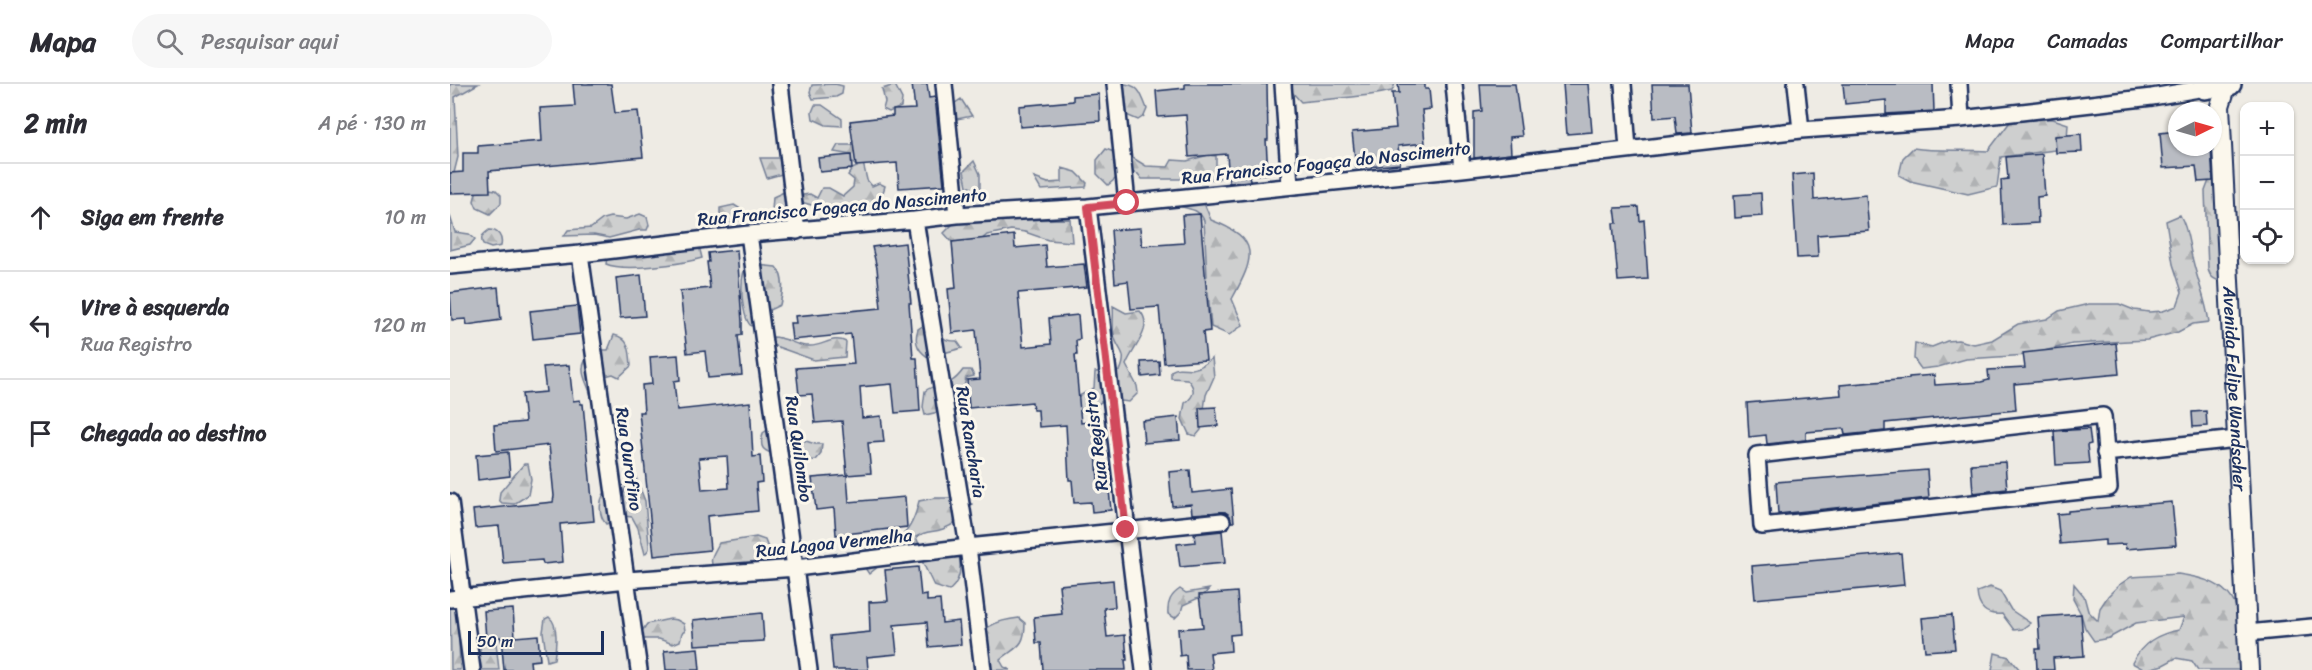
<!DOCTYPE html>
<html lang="pt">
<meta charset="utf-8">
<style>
:root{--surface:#fff;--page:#f7f7f7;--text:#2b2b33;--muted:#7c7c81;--line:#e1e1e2}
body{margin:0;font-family:Sriracha,sans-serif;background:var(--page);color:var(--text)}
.controls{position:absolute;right:18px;top:18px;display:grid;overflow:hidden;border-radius:12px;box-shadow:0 2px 4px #0004}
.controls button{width:54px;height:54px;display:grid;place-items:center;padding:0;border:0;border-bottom:2px solid var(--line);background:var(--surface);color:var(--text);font:30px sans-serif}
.compass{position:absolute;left:1718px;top:18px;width:54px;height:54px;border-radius:50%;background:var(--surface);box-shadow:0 2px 4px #0004;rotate:85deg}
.scale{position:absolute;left:18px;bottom:15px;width:136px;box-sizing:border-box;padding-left:6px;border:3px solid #1b2f5e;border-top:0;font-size:16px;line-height:21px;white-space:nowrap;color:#1b2f5e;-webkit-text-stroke:4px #fbf7ec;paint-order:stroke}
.stop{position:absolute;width:18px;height:18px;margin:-14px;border:4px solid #d1495b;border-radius:50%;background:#fff}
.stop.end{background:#d1495b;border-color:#fff;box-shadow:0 2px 6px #0008}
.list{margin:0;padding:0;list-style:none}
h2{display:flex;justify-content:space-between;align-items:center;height:78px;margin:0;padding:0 24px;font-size:26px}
h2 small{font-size:20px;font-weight:400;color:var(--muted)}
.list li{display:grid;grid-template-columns:39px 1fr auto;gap:18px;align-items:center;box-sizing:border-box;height:108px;padding:0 24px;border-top:2px solid var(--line)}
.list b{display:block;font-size:22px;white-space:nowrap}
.list p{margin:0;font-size:20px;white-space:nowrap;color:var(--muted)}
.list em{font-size:20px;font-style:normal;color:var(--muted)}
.icon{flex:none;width:33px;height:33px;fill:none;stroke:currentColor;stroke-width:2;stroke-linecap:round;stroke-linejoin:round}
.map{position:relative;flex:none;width:1862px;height:586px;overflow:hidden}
header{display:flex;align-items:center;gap:36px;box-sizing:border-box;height:84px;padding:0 30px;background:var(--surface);border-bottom:2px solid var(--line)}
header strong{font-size:28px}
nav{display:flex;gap:33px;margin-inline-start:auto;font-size:21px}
.search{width:420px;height:54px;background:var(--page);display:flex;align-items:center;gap:15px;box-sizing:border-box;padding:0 21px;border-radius:33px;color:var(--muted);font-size:22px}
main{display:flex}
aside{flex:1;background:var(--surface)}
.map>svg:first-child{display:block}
.forest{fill:url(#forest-firs);stroke:#747f96;stroke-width:1.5}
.building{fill:#b9bcc3;stroke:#1b2f5e;stroke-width:1.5;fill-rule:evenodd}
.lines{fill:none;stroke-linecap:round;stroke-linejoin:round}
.minor-casing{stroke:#1b2f5e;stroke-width:20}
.tertiary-casing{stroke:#1b2f5e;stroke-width:22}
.secondary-casing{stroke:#1b2f5e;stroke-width:26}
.minor{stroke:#fbf7ec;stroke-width:15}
.tertiary{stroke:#fbf7ec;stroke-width:18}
.secondary{stroke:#fbf7ec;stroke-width:21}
.route{stroke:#d1495b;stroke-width:8}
.labels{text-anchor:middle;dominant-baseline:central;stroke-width:6;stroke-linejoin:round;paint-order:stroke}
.street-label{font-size:18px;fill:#1b2f5e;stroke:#fbf7ec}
</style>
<header>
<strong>Mapa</strong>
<div class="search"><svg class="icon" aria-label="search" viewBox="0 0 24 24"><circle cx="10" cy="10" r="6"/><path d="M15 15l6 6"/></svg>Pesquisar aqui</div>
<nav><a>Mapa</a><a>Camadas</a><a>Compartilhar</a></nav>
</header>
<main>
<aside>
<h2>2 min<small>A pé · 130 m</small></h2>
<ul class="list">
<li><svg class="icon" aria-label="ahead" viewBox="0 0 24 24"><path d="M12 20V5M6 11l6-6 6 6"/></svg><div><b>Siga em frente</b></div><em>10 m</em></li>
<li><svg class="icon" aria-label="left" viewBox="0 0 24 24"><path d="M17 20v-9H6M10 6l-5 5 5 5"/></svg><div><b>Vire à esquerda</b><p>Rua Registro</p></div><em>120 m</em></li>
<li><svg class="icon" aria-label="arrive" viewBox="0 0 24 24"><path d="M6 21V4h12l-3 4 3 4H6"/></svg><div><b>Chegada ao destino</b></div></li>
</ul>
</aside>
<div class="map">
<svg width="1862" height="586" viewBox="0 0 1862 586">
<defs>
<pattern id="forest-firs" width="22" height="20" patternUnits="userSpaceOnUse" patternTransform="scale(1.5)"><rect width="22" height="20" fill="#cecfcf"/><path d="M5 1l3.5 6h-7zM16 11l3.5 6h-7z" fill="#b0b2b4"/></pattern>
</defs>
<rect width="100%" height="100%" fill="#eeebe4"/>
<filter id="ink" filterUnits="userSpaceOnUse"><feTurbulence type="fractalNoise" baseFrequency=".0167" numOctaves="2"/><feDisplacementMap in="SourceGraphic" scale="12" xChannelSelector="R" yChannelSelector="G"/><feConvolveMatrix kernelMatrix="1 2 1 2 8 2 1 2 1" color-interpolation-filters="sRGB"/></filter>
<g filter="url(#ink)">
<!-- forest -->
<path class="forest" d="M0,0h28l-23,13 3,60 -4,16h-4z
M385,0l8,2 -1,8 -6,3 -23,2 -3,-7 2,-7z
M671,0c18,0 20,9 26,25l-3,7 -6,4 -14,-6z
M840,0h105l-3,7c-30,7 -61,7 -91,11l-10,-11z
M445,1l7,14 -1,8 -12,5 -6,-3 2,-7 -3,-13z
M511,15l11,17 -15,3 -9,-11z
M365,21h7l20,14v7l-16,-1 -13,-6 -1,-7z
M1589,35h14l15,5 -1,15 -12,11 -54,7 -4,30 -29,7 -58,-13 -11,-6 4,-17 10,-10c26,4 50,1 75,3l22,-29z
M388,61h15l7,5 7,30 5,6 7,-3 6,3c-3,14 -14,19 -26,27l-4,-6c-9,-1 -14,0 -20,7h-7l-13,-8 -14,-4 2,-7 7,-1 7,4 5,-10h7l14,8 10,-9 1,-7 -6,-5 4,-6 5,-2 -5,-5 -1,-7 -17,-3z
M656,65l13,5 1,21 -12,10 -11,-11v-14z
M758,71l8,1v9l6,2 3,7 -7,5h-76l-4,-5 -7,-2 -4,-9 6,-5 13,8 22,1 4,-7 15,1z
M310,74h19l3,16 -15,4z
M524,77l6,13v18l-13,-6 -3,-15z
M1766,78l8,120c-9,-2 -14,-4 -16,-13l-3,-78z
M612,84l14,4 11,11 -1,4 -45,3 -7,-12 14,5 14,-1z
M32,104l14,2 5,5v8l-11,11 -13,-6 -3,-7 2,-8z
M334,108l8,12 -7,13 -13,-6 1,-14z
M751,112l10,24c50,19 44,37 21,79l11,26 -14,10 -18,-8 -3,-35 -16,2 6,-15 9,-3 -3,-55c-4,-14 -19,-11 -29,-17z
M284,121l13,8 -12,10h-15v-15z
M190,130l7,3 2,8 -2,5h-8l-30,8 -15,-3 -30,1 4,-6 23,-2 12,-9 7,-2 16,2z
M1730,131c9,16 8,28 13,46 5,21 13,40 16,61l-16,2 -15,8 -31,8 -75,4 -44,11 -62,4 -28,8 -17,2 -7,-10 1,-16 17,4 15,-6 11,-1 16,4 18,-4 26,-16 29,-5 12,-8 30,-7h30l15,6 15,2 14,-1 14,-5 5,-14 -9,-28 -7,-43z
M0,132l5,16 14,2 6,5 -5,6 -20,5z
M543,134l17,2 60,-1 2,23 -24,-2 -23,-8 -14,-2 -24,5 -6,5 -29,2 -8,-9 10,-10z
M39,146c9,0 14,7 12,16l-10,2 -8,-3c-3,-8 -1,-10 6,-15z
M228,161l21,1 3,12c-20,6 -78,14 -96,6l1,-7 40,-7 21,2z
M298,180l28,3c9,10 7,25 4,38l-15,7 -9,12 -5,2c-10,-9 -13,-52 -3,-62z
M663,222l13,7 14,-2c15,17 -8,37 -14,54l11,21 1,7 -9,9 -23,-3 -20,12 -7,1 -5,-11 5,-5 15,-8 1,-16 25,-1c9,-20 -3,-20 -6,-36 -2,-8 0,-20 -1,-29z
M474,241l15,6c4,9 8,10 18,10l5,7 -22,6 -8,6c-13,-8 -19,-16 -14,-31z
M164,251c16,3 16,17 17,31l-12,11 -6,-3 -8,2 -4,7 -2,16 -7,4c-1,-22 -20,-29 0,-53h16z
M323,253c14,0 23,10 37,9 14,0 23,-11 36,-4l-1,15 -31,3 -42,-15z
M762,274l2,19 -8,18 -5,35 -5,6 -7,-2 -7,-15 3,-16c10,-7 11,-15 2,-24l-16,-1v-7c8,-5 13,-2 21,-2 8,-1 14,-6 20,-11z
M513,286h8l3,6 -8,2 -5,22 -5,8 -31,7 -2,-8 2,-16c14,-11 23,0 38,-21z
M319,345l46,15h7l-1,10 -5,6c-10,1 -46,-3 -53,-12 -3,-4 -1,-10 0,-15z
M74,380h4l3,15 -3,16 -14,9 -12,-1 -3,-3 1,-8z
M183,386l12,31 4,44v4l-4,5 -7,-26 -6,-11 -8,-1 -18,8c-9,-10 -7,-28 3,-36l12,8 3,-3 6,-21z
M485,414h23l14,6c-7,10 -17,21 -29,25 -11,4 -16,1 -27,8l3,7c21,-2 20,-3 39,7 4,15 3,30 -9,40l-15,-5 -13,-27 -37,3 -15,12 -4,-6 2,-24c34,2 45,-13 52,-43z
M306,453l9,3 3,8v8l-14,7 -40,7c-6,-12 0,-16 5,-27z
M1728,490c68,9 61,39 66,96h-46l-6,-9 -16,-3 -13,7 -18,5 -13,-7c10,-20 25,-29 47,-33l5,-13 -48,6 -27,15 -15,3 -9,-13 -4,-14 -8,-15 1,-15 10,12 4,15 10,10 2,-13 8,-12 11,-11 12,-8z
M1540,503l10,4 11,19 19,13 -8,6 -8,1 -12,-16c-16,2 -24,-6 -25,-22z
M730,505l6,4 23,-4 -6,7 -20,9 -2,7 -6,6 -7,-4c-1,-12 3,-19 12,-25z
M0,513l8,14 2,59h-9z
M99,533c10,8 7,29 5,42l-7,2 -4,-29 2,-13z
M569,534l6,5c0,25 -9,23 -25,37l4,7 6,3h-36c-3,-13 4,-36 16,-44 9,-5 19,-7 29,-8z
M220,535l7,1 7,4 1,7 -3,2 -2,8 -7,3 -14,-5h-16l-1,-8 5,-7z
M38,557l8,2 3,27h-17l-3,-14 2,-12z
M1545,569l14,4 11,13h-28z"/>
<!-- building -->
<path class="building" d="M123,0h38l4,29 23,-2 5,46 -154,14 1,21 -40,1v-20l13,-1v-19h15v-7l64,-5 -2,-33 35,-2z
M462,0h15l2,14 6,-1 9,88 -45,3 -2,-25 -41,3 -6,-45 43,-5v-6l22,-1z
M735,0h82l1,56h-2l2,34 -19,1 1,6 -21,2 -2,-29 -38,3 -3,-42 -28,2 -2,-26 29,-3z
M948,0h27v5h4l2,20 -9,1 3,33 -27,3 2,18 -44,4 -4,-36 44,-4 -4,-35h7z
M1030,0h35l7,52 -12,1 1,17 -37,4v-46l8,-1z
M1113,0h25l4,48 -25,2z
M1202,0h36l4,49 -15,1 -2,-18 -21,2z
M1393,0h90l1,27 -48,3v-14l-41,4z
M649,10l1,27 -80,6 -1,-21 54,-5v-5z
M1727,47v16h34l2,34 -15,1 -2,-16 -33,2 -3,-35z
M1631,50l1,18 -26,1 -1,-17z
M1592,70l3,42 -8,1 1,26 -35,2 -2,-45 7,-1 -2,-22z
M401,71l1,14 -32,3 -2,-14z
M1363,89l1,27 52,-5 3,36 -52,4 1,22 -21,1 -5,-83z
M1311,109l1,23 -27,2 -1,-23z
M1189,123l1,14 4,-1 4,59 -30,2 -5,-58h4l-2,-15z
M750,130l10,117 -7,1 3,28 -42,3 -5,-56 -28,2 -3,-28 -13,2 -4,-53 29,-2 2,18 42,-3 -2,-28z
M564,151l1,13 30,-3 2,22 37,-3 3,23 -69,6 5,54 28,-3 -2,-26 29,-3 2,24 -4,1 1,15h-2l6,68 13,-2 4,59h10l3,30 -19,2 -1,-10 -17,1 -2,-23h-3l-3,-55 -27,2 -1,-17h-5l-1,-8 -63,6 -2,-28 13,-1 -4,-49 -24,3 -4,-44 8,-1 -4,-46z
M455,159l6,60h-2l4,55h4l3,53 -25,2 -3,-29 -32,3 2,31 19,-2 3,26 -16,1 3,30 -24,2 -5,-54 -27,2 -3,-29 -13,1 -3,-27 58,-4 -3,-30 -59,6 -2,-17h6l-1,-7 86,-8 -4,-40 -5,-21z
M287,166l5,72v13l-4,1 4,39 -34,3 -3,-27 -18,2 -7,-62 30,-3 -3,-26h2l-1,-9z
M191,191l4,41 -25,2 -4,-40z
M48,203l3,33 -34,5 -1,-6 -14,1 -2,-27z
M127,222l3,28 -47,5 -3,-28z
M1666,259l3,31 -105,10 2,26 -131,13v8l-40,4 -1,-6 -38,3v8l-39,4 -1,-9 -17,2 -2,-34 94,-8 -1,-10 69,-6v-2l25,-2 1,10 46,-3 8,-2 -1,-10 37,-2 -2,-15z
M228,271l2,25 -6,1 3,29 73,-8 3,55 7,-1 2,26 -6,1 2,28 -51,5 3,34 -56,6 -15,-144h5l-2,-27 10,-1 -2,-27zM277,372l2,32 -27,2 -3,-32z
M709,277l1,14 -18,2 -1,-15z
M119,281l4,36 7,-1 1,4h2l11,117 -34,3 3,38 -20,2 -1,-4 -39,3 -4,-37 -24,2 -2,-18 80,-8 1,-6 -5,-51 -53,6 -2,-26 31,-3 -3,-28 24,-2 -3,-25z
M766,323l2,19 -18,2 -1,-20z
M1756,327l1,15 -14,1 -1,-15z
M728,333l2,23 -36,3 -2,-22z
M1639,345l2,15 -4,1 2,18 -33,2 -2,-34z
M58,368l2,24 -32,4 -2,-25z
M1555,378l2,27 -34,4 -2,-29z
M740,386l2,23 39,-4 3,33h-3l-1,-6 -5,-4 -33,2 -1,-10 -19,2 -3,-34z
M1477,386l2,28 -151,16 -2,-32z
M397,391l2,27 56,-5 2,30 -71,8 -2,-27 -18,2 -4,-32z
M1722,418l4,43 -50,4 -1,-5 -20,1v-5l-45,4 -3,-30 11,-1v-2z
M772,447l3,32 -45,4 -3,-23 18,-2 -1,-8z
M1451,469l3,32 -149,14 -3,-33z
M468,483l3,29 6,-1v6l13,-1 2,23 17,-2 2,23 -32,3 -2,-25 -33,3 3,29 -30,3 1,13h-35l-3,-34 40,-4 -1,-30 19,-1 -3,-31z
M663,496l2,27 -11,1 3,29 18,-2 2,25h-2l1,10h-83l-2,-27h-5l-2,-26 28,-3 -3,-29z
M787,508l3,42 -10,1 1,16 -21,2 2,17h-25l-1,-15 -6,1 -2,-27 25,-2 -4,-32z
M63,525l2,28 23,-2 2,25 -10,1 1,9h-27l-3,-33 -15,2 -2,-28z
M312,529l2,28 -69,4 -2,-25z
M1631,530l3,42 -31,2 1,12h-17l-1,-21h4l-2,-32z
M1502,531l3,34 -30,2 -3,-33z
M248,564l2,22h-34l-2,-19z"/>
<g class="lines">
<!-- minor casing -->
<g class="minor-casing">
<path id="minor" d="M330,0l17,147
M494,0l13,131
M665,0l12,119
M833,0l7,101
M1004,0l8,85
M1173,0l5,65
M1346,0l5,46
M1509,0l2,35
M638,123l56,463
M465,136l53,327 15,123
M299,150l60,436
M130,170l59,416
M0,182l130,-12 169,-20 166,-14 42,-5 131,-8 374,-38 339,-39 160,-11 191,-22 53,-9
M1653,332l6,72 -347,38 -5,-71z
M1655,369l132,-14
M0,418l22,168
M0,515l177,-19 169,-12 172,-21 254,-26
M1797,549l65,-6"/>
</g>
<!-- tertiary casing -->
<g class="tertiary-casing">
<g id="tertiary">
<path id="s1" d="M1777,0l-7,22 29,564"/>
</g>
</g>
<!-- secondary casing -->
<g class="secondary-casing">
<path id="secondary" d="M1755,0v4l25,-4"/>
</g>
<!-- minor -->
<use href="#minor" class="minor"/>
<!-- tertiary -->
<use href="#tertiary" class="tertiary"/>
<!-- secondary -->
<use href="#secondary" class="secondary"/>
</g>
</g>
<g class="lines" filter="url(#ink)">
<!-- route -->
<path class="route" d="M676,446l-38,-323 39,-4"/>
</g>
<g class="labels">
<!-- street labels -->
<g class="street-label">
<text transform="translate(876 79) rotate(-6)">Rua Francisco Fogaça do Nascimento</text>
<text transform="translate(392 123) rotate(-5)">Rua Francisco Fogaça do Nascimento</text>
<text stroke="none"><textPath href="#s1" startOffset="306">Avenida Felipe Wandscher</textPath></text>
<text transform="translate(646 357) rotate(-97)">Rua Registro</text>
<text transform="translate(521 358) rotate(81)">Rua Rancharia</text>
<text transform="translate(349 365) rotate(82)">Rua Quilombo</text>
<text transform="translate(179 375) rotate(82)">Rua Ourofino</text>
<text transform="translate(384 459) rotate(-6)">Rua Lagoa Vermelha</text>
</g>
</g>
</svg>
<div class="controls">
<button>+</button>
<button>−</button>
<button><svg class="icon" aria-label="locate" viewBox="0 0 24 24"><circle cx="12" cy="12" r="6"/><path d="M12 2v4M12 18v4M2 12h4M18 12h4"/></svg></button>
</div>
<svg class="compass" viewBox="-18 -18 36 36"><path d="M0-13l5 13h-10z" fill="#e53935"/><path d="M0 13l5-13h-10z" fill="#7c7c81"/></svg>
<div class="scale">50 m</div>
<div class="stop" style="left:677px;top:119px"></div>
<div class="stop end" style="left:676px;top:446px"></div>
</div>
</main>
